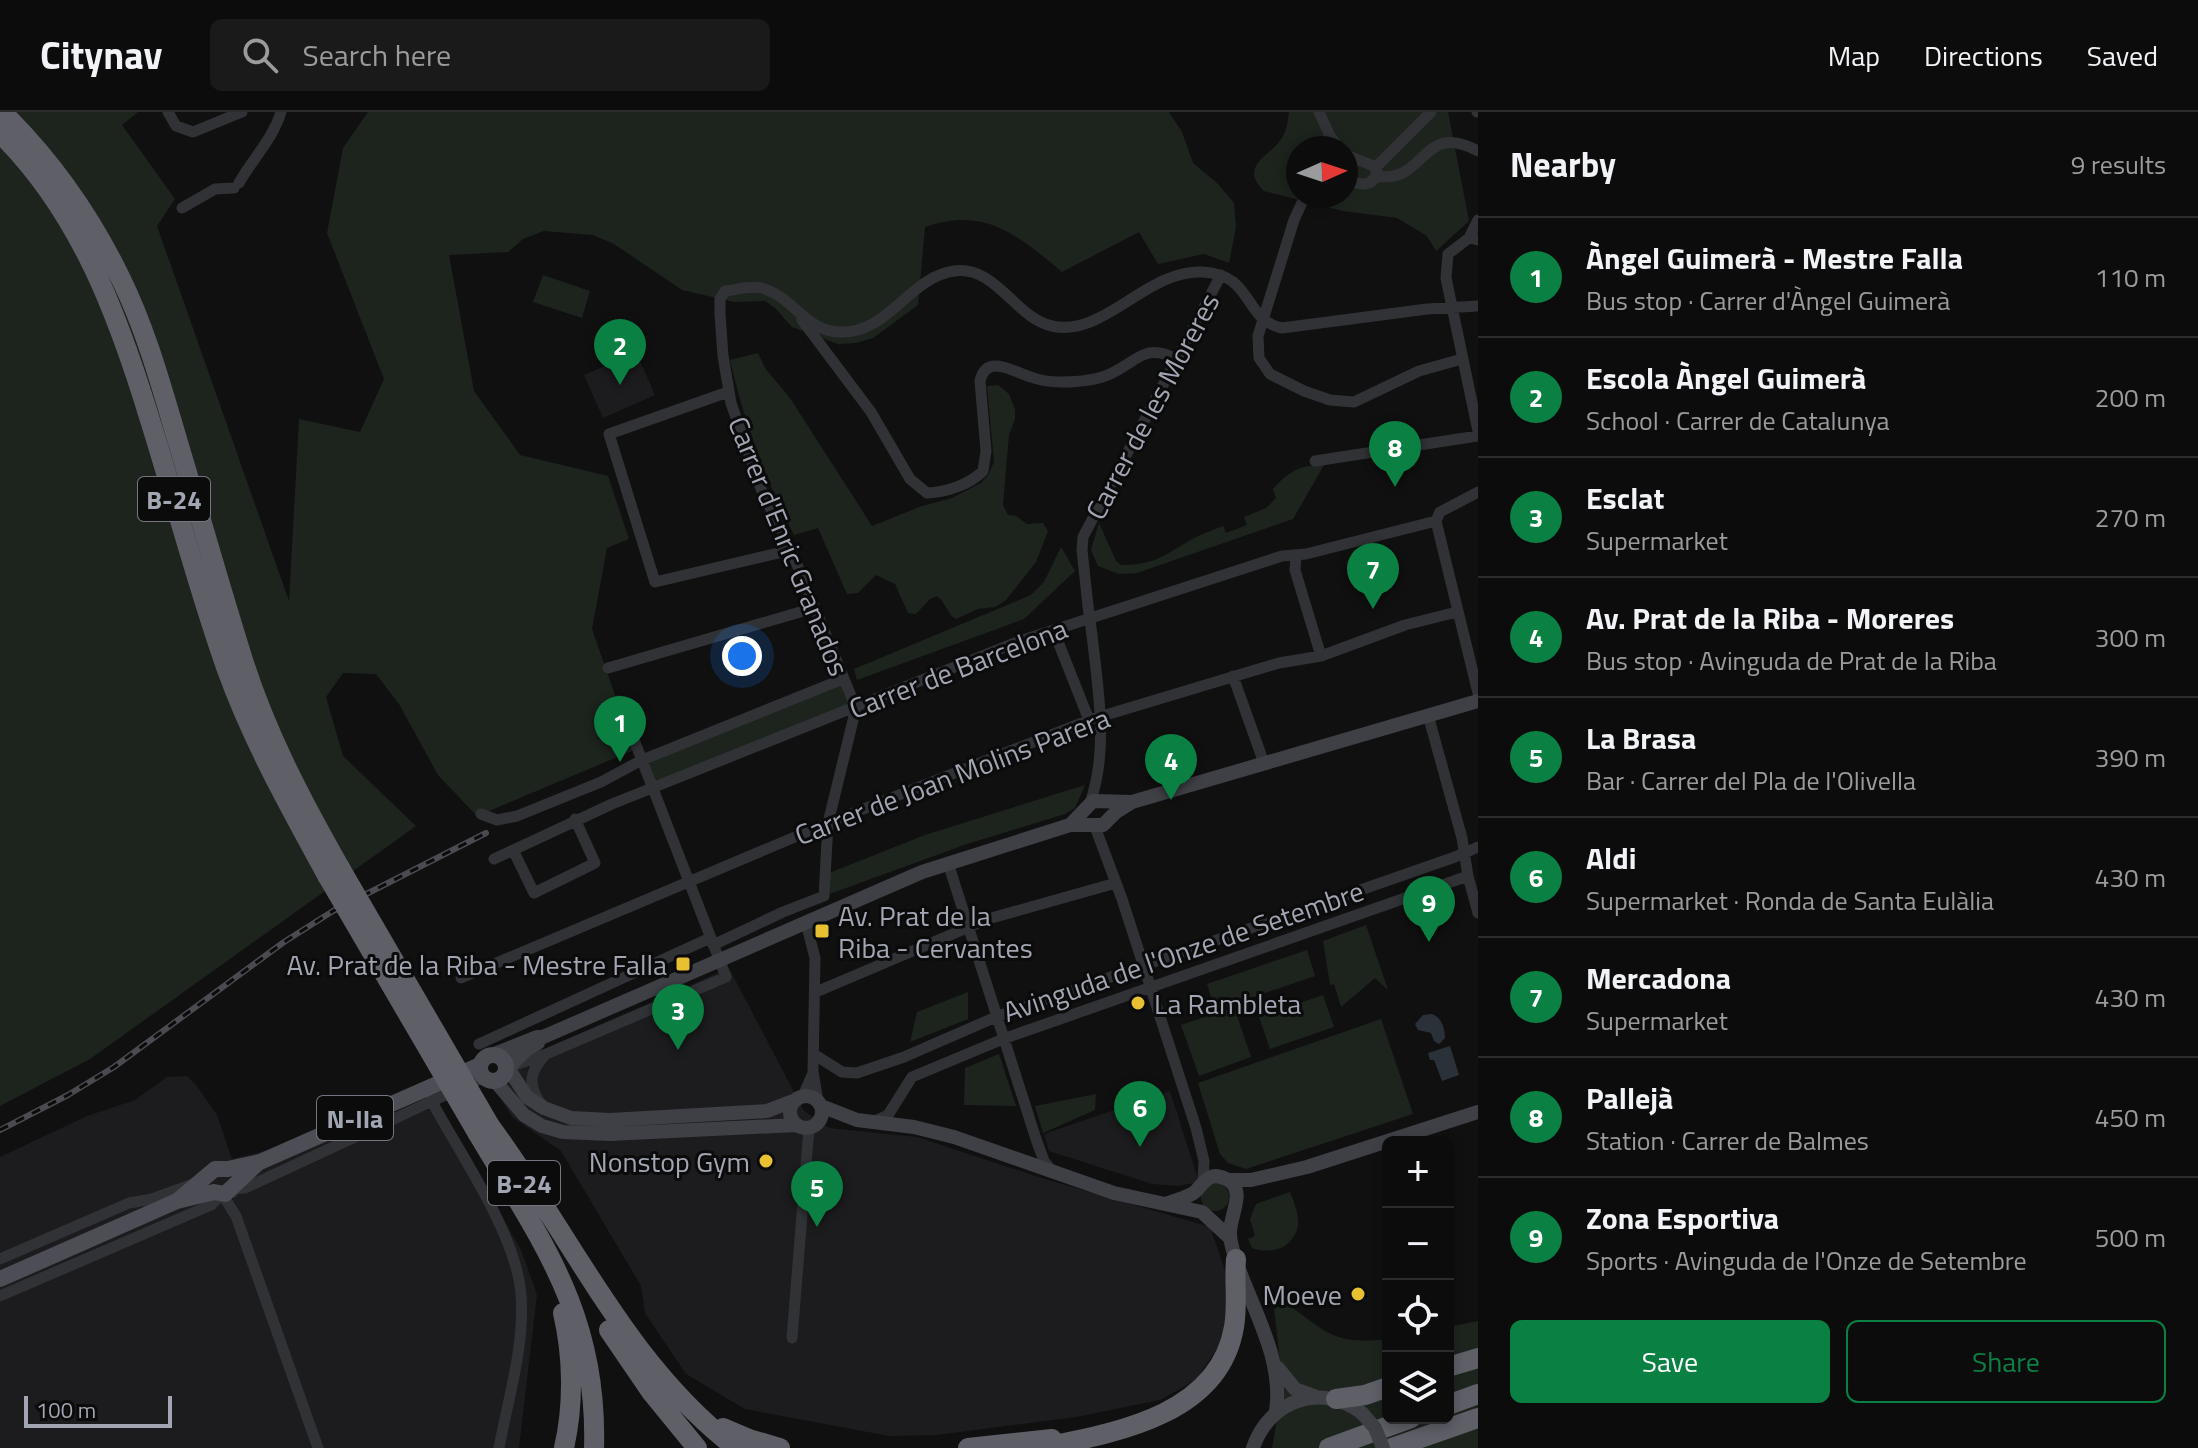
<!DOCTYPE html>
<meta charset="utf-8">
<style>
:root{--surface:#0c0c0d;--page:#1a1a1b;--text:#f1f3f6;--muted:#9a9b9d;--line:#2c2c2e;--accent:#0b8043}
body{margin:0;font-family:"Titillium Web",sans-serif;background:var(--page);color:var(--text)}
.controls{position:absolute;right:24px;bottom:24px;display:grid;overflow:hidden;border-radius:12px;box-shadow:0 4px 12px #0003}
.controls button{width:72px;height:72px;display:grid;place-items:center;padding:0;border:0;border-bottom:2px solid var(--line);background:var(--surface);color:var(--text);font:40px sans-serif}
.compass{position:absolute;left:1286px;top:24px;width:72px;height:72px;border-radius:50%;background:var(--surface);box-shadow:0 4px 12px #0003;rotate:87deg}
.scale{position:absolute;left:24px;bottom:20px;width:148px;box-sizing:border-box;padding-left:8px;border:4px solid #a2a5b2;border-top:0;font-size:22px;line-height:28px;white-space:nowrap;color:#a2a5b2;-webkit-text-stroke:6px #0b0b0c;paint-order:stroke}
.you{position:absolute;left:742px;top:544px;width:28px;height:28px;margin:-20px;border:6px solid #fff;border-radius:50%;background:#1a73e8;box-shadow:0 0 0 12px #1a73e833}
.badge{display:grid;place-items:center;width:52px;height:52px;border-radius:50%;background:var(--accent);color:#fff;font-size:26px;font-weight:700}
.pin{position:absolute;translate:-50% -66px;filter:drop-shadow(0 2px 4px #0008)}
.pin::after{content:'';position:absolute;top:42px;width:28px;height:24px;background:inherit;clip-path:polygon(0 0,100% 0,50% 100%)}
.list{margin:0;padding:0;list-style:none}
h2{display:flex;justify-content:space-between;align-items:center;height:104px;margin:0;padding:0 32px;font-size:34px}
h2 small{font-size:26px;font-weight:400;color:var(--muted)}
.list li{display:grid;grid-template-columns:52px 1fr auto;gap:24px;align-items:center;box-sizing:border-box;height:120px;padding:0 32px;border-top:2px solid var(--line)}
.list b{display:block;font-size:30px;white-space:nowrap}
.list p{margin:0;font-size:26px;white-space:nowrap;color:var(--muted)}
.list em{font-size:26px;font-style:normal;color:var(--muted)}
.actions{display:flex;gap:16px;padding:24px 32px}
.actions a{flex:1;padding:18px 0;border:2px solid var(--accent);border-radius:12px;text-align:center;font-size:28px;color:var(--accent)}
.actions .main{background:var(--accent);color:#fff}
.icon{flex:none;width:44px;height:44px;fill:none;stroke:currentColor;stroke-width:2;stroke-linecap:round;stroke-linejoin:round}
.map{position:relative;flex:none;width:1478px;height:1336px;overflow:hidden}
header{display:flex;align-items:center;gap:48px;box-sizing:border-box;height:112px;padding:0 40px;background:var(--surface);border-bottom:2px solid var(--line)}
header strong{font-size:38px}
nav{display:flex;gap:44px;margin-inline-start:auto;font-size:28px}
.search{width:560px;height:72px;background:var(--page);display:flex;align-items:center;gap:20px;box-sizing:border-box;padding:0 28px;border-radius:12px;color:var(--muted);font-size:30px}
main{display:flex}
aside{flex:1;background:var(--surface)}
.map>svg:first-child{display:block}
.built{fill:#1c1c1e}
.green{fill:#1d241e;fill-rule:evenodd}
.water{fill:#2a3139}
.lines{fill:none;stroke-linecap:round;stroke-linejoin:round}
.street{stroke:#313236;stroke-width:11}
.secondary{stroke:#3f4046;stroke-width:14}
.primary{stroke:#4d4e55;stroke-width:16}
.highway{stroke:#5e5f67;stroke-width:20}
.rail-casing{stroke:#4a4b51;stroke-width:6}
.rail{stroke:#0b0b0c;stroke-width:3;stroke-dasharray:9;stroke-linecap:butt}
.street-bridge{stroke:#313236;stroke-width:11}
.secondary-bridge{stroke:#3f4046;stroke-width:14}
.highway-bridge{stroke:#5e5f67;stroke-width:20}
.poi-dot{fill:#e8c032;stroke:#0b0b0c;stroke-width:3}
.labels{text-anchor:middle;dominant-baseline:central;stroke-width:6;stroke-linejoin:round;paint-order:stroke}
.shield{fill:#0b0b0c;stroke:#757780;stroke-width:2}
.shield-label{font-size:26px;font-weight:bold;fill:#a2a5b2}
.street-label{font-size:28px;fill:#a2a5b2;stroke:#0b0b0c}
.poi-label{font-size:28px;fill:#a2a5b2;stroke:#0b0b0c;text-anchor:end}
</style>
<header>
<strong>Citynav</strong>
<div class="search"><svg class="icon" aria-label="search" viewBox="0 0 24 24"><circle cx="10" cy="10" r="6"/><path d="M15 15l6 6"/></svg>Search here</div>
<nav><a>Map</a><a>Directions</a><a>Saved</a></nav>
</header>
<main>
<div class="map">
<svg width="1478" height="1336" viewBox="0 0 1478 1336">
<rect width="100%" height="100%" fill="#101011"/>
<!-- built -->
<path class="built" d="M636,240l19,43 -52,23 -19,-43z
M729,856l75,143 25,17 88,9 128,42 165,48 17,49 1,33 -5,31 -27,40 -36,20 -84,17 -140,18 -47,1 -144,-27 -59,-35 -41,-61 -4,-27 -80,-135 -49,-34 -19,-31 33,-29z
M187,964l9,9 21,30 15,44 209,-52 81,145 15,43 -18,153h-519v-291l87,-41 48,-16 32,-23z
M1170,979l29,91 -21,4 -26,-2 -103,-33 -5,-17z"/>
<!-- green -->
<path class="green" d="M0,0h138l-16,13 53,74 -18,27 132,375 10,-182 61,13 24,-53 -57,-146 16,-85 25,-36h801l13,20 11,31 25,21 16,19 2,24 -7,36 -25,-9 -46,10 -19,-32 -77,40c-43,-36 -77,-66 -137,-45l-7,78 -45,33 -17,5 -18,1 -46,-17 -17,-19 -10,-7 -31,1 -52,-12 -68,-46 -21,-9 -49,-4 -21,8 -15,13 -59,3 25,136 46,64 88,21 21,63 -22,9 -15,81 42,121 -157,66 -39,-41 -39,-71 -23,-30 -33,-1 -17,24 17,59 73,70 -326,233 -90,47z
M1289,0h159l21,109 -33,30 -9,-15 -30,-18 -54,-7 -79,-20c-26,-25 6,-34 18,-53 5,-8 6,-17 7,-26zM1298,36h48v48h-48z
M543,163l47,16 -8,27 -49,-16z
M758,241l7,15 25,30 82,128 50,-20 30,-8 29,-15 7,-8 6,-13 -7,-76 11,-1 11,9 6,15v10l-6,16 -6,70 5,10 8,1 11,8 16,-1 5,8 -12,31 -30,38 -11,7 -17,2 -22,10c-8,-4 -10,-16 -19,-23l-7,3 -14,15 -8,-1 -13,-29 -19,-9 -18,18 -11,1 -29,-66 -24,7c-29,-56 -50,-114 -64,-175z
M1324,353l-31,54 -156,54 -18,1 -21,-8 -7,-16 8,-27 17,38 5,4c34,-1 39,-7 66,-23 11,-7 24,-11 36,-16l3,7 21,-8 -3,-8 22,-9 10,-10 -3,-9c16,-18 27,-24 51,-24z
M1061,435l14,24 -51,48 -167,61 -3,-11 177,-74 13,-13z
M843,572l11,22 -201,83 -11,-29z
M1085,673l-10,23 -10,6 -98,30 -143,52v-21l101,-40z
M1366,813l22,65 -13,-12 -34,29 -7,-23 -4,1 -7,-44z
M1307,838l8,26 -100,34 -8,-26z
M968,880v27l-58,23 7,-30z
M1323,883l11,32 -64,22 -11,-32z
M1234,895l17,50 -52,19 -18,-51z
M1381,907l32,95 -167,55 -18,-6 -8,-9 -22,-71z
M999,942l17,52 -52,-1 1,-37z
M1096,982l-1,16 -52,23 -8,-27z
M1201 1085a14 14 0 1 1 28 0a14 14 0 1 1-28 0Z
M1290,1080c4,10 9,22 8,33 -4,23 -26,30 -46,23l-4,-9 7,-3 -5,-17 6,-15z
M1286,1191c42,30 47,42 102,36v79h60v-91l30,-6v127h-206l11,-62 -9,-77z"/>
<!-- water -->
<path class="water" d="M1431,902c10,2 14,14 14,24l-6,6 -5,-3 -3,-8 -13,-3 -3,-6 8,-9z
M1450,934l9,29 -17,6 -8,-21h-4l-2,-7z"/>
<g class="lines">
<!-- street -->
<path class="street" d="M168,0l8,14 17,6 49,-20
M1319,0l11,24 9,12
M1477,0h1
M1346,43l28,11 3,6c-4,17 -18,12 -31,8
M1375,56l56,-56
M1376,64c51,9 44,-56 102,-25
M239,71c14,-25 34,-44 42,-71
M1305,84l-11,24 -36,116 1,22 11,16 34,17 26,9 24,2 65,-31 43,-12
M182,96l33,-19 19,-1
M1478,108l-9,18 9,2
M1469,126l-21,16 -2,24 32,153
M802,208l69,92 39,67 17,14c19,-1 42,-8 56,-22l3,-20 -6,-70c6,-28 34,-9 51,-4 10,4 20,5 30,5 16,0 34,-1 49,-8 27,-12 35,-32 66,-15
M728,280l-119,42 46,148 136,-32
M1315,349l163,-25
M1436,409l42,172
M1296,443l-1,15 26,86
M1088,494l-6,-56 1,-13 138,-262
M1061,517l-4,10 32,81
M608,556l206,-60
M1233,564l31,87
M856,596l-65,-158 -30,-61 -30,-86 -8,-47 -3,-42v-15l5,-8c12,-1 25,-6 36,-3 31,7 44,43 78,44 49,3 70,-55 115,-61 42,-6 61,47 98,55 51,12 96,-57 150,-54 52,2 41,48 80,56l145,-19 51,-3
M1428,603l34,123 6,38 10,37
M1090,691c19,-54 8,-113 2,-168
M481,702l16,6 20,-4 84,-34 41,-22 201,-81
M1094,712l28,75 74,229 8,33 -1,19
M513,738l21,43 61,-30 -20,-44
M494,747l118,-55 405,-162 265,-86 24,-2 130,-33 4,-9 38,-20
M948,751l88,276 8,22 8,10
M806,811l9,35 -2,114 5,29
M713,833l70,-33 41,-16 4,-73 28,-115
M461,866l367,-155 261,-103 190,-57 42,-7 84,-31 52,-13
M816,880l172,-73 128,-36
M479,932l231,-106
M815,943l27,17 15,1 47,-16 92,-40 459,-160 23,-10
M509,955l35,-12 182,-78 -107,-276
M803,984l10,-23
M431,988c29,54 86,135 90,195 4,50 -13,104 -22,153
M541,992c-13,-19 -12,-31 3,-48
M875,1009l13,-6 24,-38 91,-38 465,-163
M233,1080l-1,-3 13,-1 239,-111
M0,1147l129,-56 23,-4 44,-16
M0,1184l211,-91 11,-11 14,22 82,232
M792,1226l17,-210"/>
<!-- secondary -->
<path class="secondary" d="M1070,713l23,-24 39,1 346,-101
M492,943l45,-18h6l379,-165 148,-47h33l13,-13 16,-10
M504,950l23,35 17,11 27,10 39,2 157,-9 26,-10
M505,959l22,-22 11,-6
M495,969l29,34 18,11 21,6 47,2 186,-9
M790 1000a16 16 0 1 1 32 0a16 16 0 1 1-32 0Z
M821,994l36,14 57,7 40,10 160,56 88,19 27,25
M1229,1068h22l56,-13 171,-55
M1168,1091c8,-3 22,-6 28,-12 9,-10 14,-20 30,-12 22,10 3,37 4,55 0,8 3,16 5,24 16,49 49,100 41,153
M1278,1256l17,21 19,7
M1253,1336c16,-48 68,-66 109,-35"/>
<!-- primary -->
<path class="primary" d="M480 956a13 13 0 1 1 26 0a13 13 0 1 1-26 0Z
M177,1089l38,-32h13l32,-7 220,-97
M0,1167l177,-78 37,-9 11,2 33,-31"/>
<!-- highway -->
<path class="highway" d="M2,0c49,48 89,105 119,167 25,51 40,106 56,160 22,73 43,148 66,221 23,73 59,141 97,208
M0,21c80,79 118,182 150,287 26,83 48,168 77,250 26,72 64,139 101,207
M490,1014c81,109 136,238 246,322
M478,1022c64,108 120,181 116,314
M563,1201c10,43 11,91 1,135
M609,1218l43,63 45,55
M1448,1255l30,-9
M1336,1287l29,-4 23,-8
M1448,1293l30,-11
M723,1316l26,11 31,9
M968,1336l84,-9
M1040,1336c74,-15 179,-32 194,-121 4,-22 0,-46 2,-68
M1329,1336l82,-30
M1392,1336l86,-30"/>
<!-- rail casing -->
<g class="rail-casing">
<path id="rail" d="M0,1018l68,-35 46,-28 170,-125 49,-31 153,-78"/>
</g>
<!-- rail -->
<use href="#rail" class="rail"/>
<!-- street-bridge -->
<path class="street-bridge" d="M1088,494l4,29"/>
<!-- secondary-bridge -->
<path class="secondary-bridge" d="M1362,1301l13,15 8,20"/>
<!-- highway-bridge -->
<path class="highway-bridge" d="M340,756l150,258
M328,765l150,257"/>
</g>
<!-- markers -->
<g class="poi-dot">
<rect x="814" y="811" width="16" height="16" rx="4"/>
<rect x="675" y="844" width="16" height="16" rx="4"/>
<circle cx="1138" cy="891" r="8"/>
<circle cx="766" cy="1049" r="8"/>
<circle cx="1358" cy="1182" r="8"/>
</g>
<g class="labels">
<!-- shield labels -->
<g class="shield">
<rect x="138" y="365" width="72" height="44" rx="6"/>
<rect x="317" y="984" width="76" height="44" rx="6"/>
<rect x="488" y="1049" width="72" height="44" rx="6"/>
</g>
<g class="shield-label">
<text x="174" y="387">B-24</text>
<text x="355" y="1006">N-IIa</text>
<text x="524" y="1071">B-24</text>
</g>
<!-- street labels -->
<g class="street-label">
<text transform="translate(1152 294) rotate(-62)">Carrer de les Moreres</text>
<text transform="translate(789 434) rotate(68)">Carrer d'Enric Granados</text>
<text transform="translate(958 556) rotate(-21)">Carrer de Barcelona</text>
<text transform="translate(952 664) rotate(-21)">Carrer de Joan Molins Parera</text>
<text transform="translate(1183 839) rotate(-19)">Avinguda de l'Onze de Setembre</text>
</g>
<!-- poi labels -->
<g class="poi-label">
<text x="838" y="803" text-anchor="start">Av. Prat de la<tspan x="838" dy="32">Riba - Cervantes</tspan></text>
<text x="667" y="852">Av. Prat de la Riba - Mestre Falla</text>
<text x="1154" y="891" text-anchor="start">La Rambleta</text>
<text x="750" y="1049">Nonstop Gym</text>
<text x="1342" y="1182">Moeve</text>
</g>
</g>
</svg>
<div class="controls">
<button>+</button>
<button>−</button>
<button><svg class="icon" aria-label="locate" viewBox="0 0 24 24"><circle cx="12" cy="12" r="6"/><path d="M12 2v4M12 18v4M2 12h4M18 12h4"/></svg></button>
<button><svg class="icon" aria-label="layers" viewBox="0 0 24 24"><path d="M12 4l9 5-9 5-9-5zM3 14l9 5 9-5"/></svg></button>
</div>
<svg class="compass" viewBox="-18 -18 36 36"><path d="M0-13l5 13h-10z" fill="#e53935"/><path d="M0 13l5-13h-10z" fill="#9a9b9d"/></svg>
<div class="scale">100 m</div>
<div class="you"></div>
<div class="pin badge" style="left:620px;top:650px">1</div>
<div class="pin badge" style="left:620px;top:273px">2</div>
<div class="pin badge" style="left:678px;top:938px">3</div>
<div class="pin badge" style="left:1171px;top:688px">4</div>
<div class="pin badge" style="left:817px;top:1115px">5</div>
<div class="pin badge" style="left:1140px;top:1035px">6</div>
<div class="pin badge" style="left:1373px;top:497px">7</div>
<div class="pin badge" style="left:1395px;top:375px">8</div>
<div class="pin badge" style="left:1429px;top:830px">9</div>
</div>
<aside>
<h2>Nearby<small>9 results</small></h2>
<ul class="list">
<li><span class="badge">1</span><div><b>Àngel Guimerà - Mestre Falla</b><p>Bus stop · Carrer d'Àngel Guimerà</p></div><em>110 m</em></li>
<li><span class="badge">2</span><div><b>Escola Àngel Guimerà</b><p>School · Carrer de Catalunya</p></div><em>200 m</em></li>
<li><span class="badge">3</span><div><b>Esclat</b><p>Supermarket</p></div><em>270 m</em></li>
<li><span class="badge">4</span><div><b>Av. Prat de la Riba - Moreres</b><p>Bus stop · Avinguda de Prat de la Riba</p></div><em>300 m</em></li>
<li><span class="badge">5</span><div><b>La Brasa</b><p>Bar · Carrer del Pla de l'Olivella</p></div><em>390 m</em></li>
<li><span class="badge">6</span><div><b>Aldi</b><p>Supermarket · Ronda de Santa Eulàlia</p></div><em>430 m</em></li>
<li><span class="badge">7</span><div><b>Mercadona</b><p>Supermarket</p></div><em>430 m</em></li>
<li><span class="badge">8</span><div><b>Pallejà</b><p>Station · Carrer de Balmes</p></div><em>450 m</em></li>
<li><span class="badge">9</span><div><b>Zona Esportiva</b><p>Sports · Avinguda de l'Onze de Setembre</p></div><em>500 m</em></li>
</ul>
<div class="actions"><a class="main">Save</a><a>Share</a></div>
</aside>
</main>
